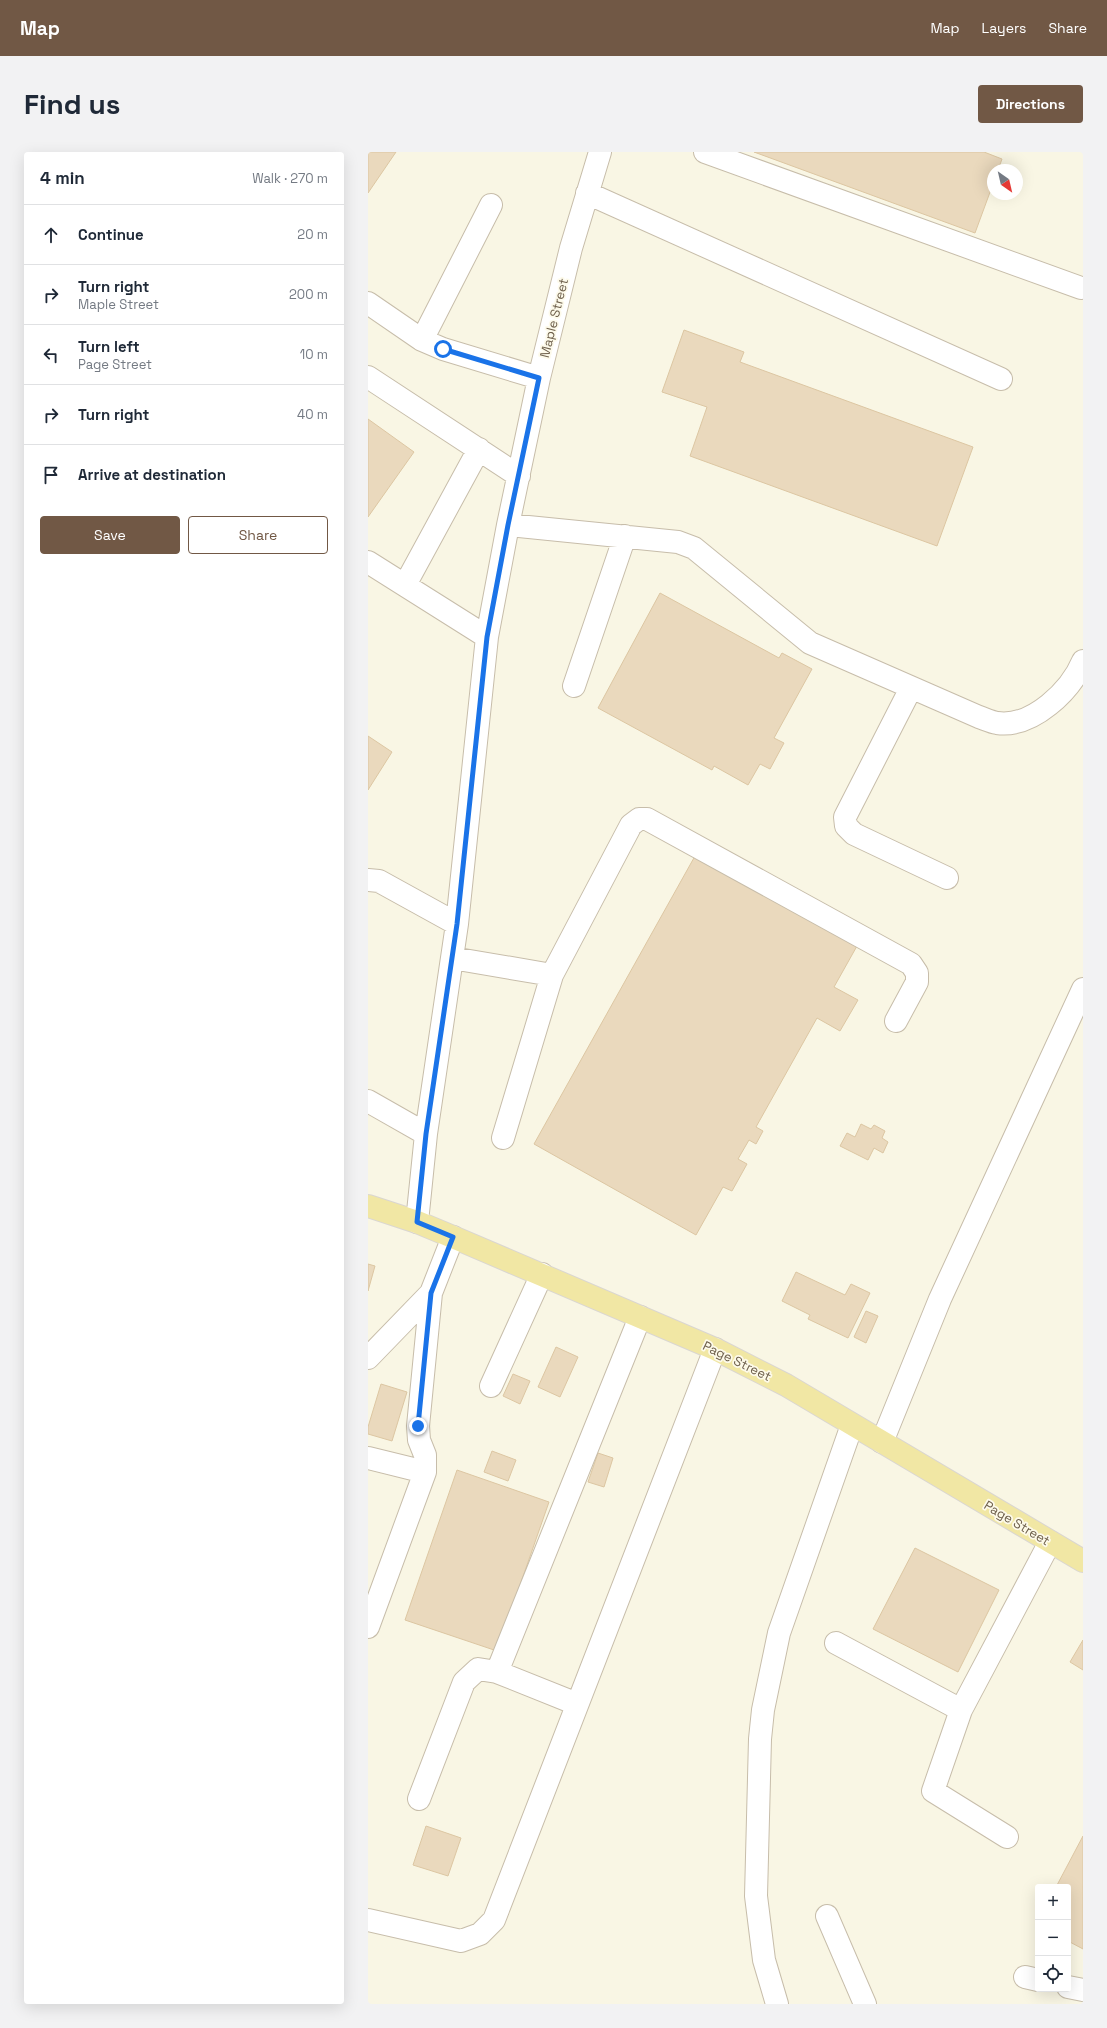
<!DOCTYPE html>
<meta charset="utf-8">
<style>
:root{--surface:#fff;--page:#f2f2f3;--text:#1f2937;--muted:#747a83;--line:#e0e1e3;--accent:#715845}
body{margin:0;font-family:"Space Grotesk",sans-serif;background:var(--page);color:var(--text)}
.controls{position:absolute;right:12px;bottom:12px;display:grid;overflow:hidden;border-radius:4px;box-shadow:0 4px 16px #0002}
.controls button{width:36px;height:36px;display:grid;place-items:center;padding:0;border:0;border-bottom:1px solid var(--line);background:var(--surface);color:var(--text);font:20px sans-serif}
.compass{position:absolute;left:619px;top:12px;width:36px;height:36px;border-radius:50%;background:var(--surface);box-shadow:0 4px 16px #0002;rotate:146deg}
.stop{position:absolute;width:12px;height:12px;margin:-9px;border:3px solid #1a73e8;border-radius:50%;background:#fff}
.stop.end{background:#1a73e8;border-color:#fff;box-shadow:0 1px 4px #0008}
.list{margin:0;padding:0;list-style:none}
h2{display:flex;justify-content:space-between;align-items:center;height:52px;margin:0;padding:0 16px;font-size:17px}
h2 small{font-size:13px;font-weight:400;color:var(--muted)}
.list li{display:grid;grid-template-columns:26px 1fr auto;gap:12px;align-items:center;box-sizing:border-box;height:60px;padding:0 16px;border-top:1px solid var(--line)}
.list b{display:block;font-size:15px;white-space:nowrap}
.list p{margin:0;font-size:13px;white-space:nowrap;color:var(--muted)}
.list em{font-size:13px;font-style:normal;color:var(--muted)}
.actions{display:flex;gap:8px;padding:12px 16px}
.actions a{flex:1;padding:9px 0;border:1px solid var(--accent);border-radius:4px;text-align:center;font-size:14px;color:var(--accent)}
.actions .main{background:var(--accent);color:#fff}
.icon{flex:none;width:22px;height:22px;fill:none;stroke:currentColor;stroke-width:2;stroke-linecap:round;stroke-linejoin:round}
.map{position:relative;flex:none;width:715px;height:1852px;overflow:hidden;border-radius:4px}
header{display:flex;align-items:center;gap:24px;box-sizing:border-box;height:56px;padding:0 20px;background:var(--accent);color:#fff}
header strong{font-size:19px}
nav{display:flex;gap:22px;margin-inline-start:auto;font-size:14px}
.intro{display:flex;align-items:center;justify-content:space-between;box-sizing:border-box;height:96px;padding:0 24px}
h1{margin:0;font-size:28px}
.button{padding:10px 18px;border-radius:4px;background:var(--accent);color:#fff;font-size:14px;font-weight:700}
main{display:flex;gap:24px;padding:0 24px}
aside{flex:1;background:var(--surface);border-radius:4px;box-shadow:0 4px 16px #0002}
.map>svg:first-child{display:block}
.building{fill:#ead9bd;stroke:#dcc6a2}
.lines{fill:none;stroke-linecap:round;stroke-linejoin:round}
.minor-casing{stroke:#c7bdaa;stroke-width:24}
.major-casing{stroke:#dad6d1;stroke-width:24}
.minor{stroke:#fff;stroke-width:22}
.major{stroke:#f1e7a4;stroke-width:22}
.route{stroke:#1a73e8;stroke-width:5}
.labels{text-anchor:middle;dominant-baseline:central;stroke-width:3.5;stroke-linejoin:round;paint-order:stroke}
.street-label{font-size:13px;fill:#6f614d;stroke:#fdfaea}
</style>
<header>
<strong>Map</strong>
<nav><a>Map</a><a>Layers</a><a>Share</a></nav>
</header>
<div class="intro"><h1>Find us</h1><a class="button">Directions</a></div>
<main>
<aside>
<h2>4 min<small>Walk · 270 m</small></h2>
<ul class="list">
<li><svg class="icon" aria-label="ahead" viewBox="0 0 24 24"><path d="M12 20V5M6 11l6-6 6 6"/></svg><div><b>Continue</b></div><em>20 m</em></li>
<li><svg class="icon" aria-label="right" viewBox="0 0 24 24"><path d="M7 20v-9h11M14 6l5 5-5 5"/></svg><div><b>Turn right</b><p>Maple Street</p></div><em>200 m</em></li>
<li><svg class="icon" aria-label="left" viewBox="0 0 24 24"><path d="M17 20v-9H6M10 6l-5 5 5 5"/></svg><div><b>Turn left</b><p>Page Street</p></div><em>10 m</em></li>
<li><svg class="icon" aria-label="right" viewBox="0 0 24 24"><path d="M7 20v-9h11M14 6l5 5-5 5"/></svg><div><b>Turn right</b></div><em>40 m</em></li>
<li><svg class="icon" aria-label="arrive" viewBox="0 0 24 24"><path d="M6 21V4h12l-3 4 3 4H6"/></svg><div><b>Arrive at destination</b></div></li>
</ul>
<div class="actions"><a class="main">Save</a><a>Share</a></div>
</aside>
<div class="map">
<svg width="715" height="1852" viewBox="0 0 715 1852">
<rect width="100%" height="100%" fill="#f9f6e4"/>
<!-- building -->
<path class="building" d="M0,0h28l-28,41z
M386,0h230l18,7 -4,11h-5v14l-18,49z
M316,178l60,22 -4,10 233,85 -36,99 -247,-90 17,-49 -45,-15z
M0,267l46,33 -46,65z
M292,441l119,65 3,-5 30,16 -38,69 10,5 -14,26 -10,-5 -12,21 -34,-19 -2,4 -114,-62z
M0,584l24,16 -24,38z
M327,704l162,90 -23,41 24,13 -18,31 -23,-13 -61,109 7,4 -7,13 -7,-4 -11,19 9,5 -15,27 -9,-4 -27,48 -162,-91z
M493,972l10,5 3,-4 11,6 -3,7 6,4 -5,11 -9,-5 -6,12 -28,-14 7,-13 8,4z
M0,1112l7,2 -7,25z
M428,1120l49,23 6,-11 19,9 -22,45 -40,-19 2,-4 -28,-14z
M498,1159l12,5 -12,27 -12,-6z
M188,1195l22,10 -18,40 -22,-10z
M145,1222l17,7 -10,23 -17,-8z
M13,1232l26,8 -15,49 -24,-7v-7z
M124,1299l24,9 -8,21 -24,-9z
M230,1301l15,5 -9,29 -16,-5z
M89,1318l92,32 -52,149 -92,-31z
M547,1396l84,42 -41,82 -85,-43z
M715,1488v30l-13,-8z
M58,1674l35,12 -13,38 -35,-11z
M715,1684v113l-15,-8v-54h-12z"/>
<g class="lines">
<!-- minor casing -->
<g class="minor-casing">
<path id="minor" d="M337,0l376,136
M219,41l414,186
M0,151l54,37 21,9 96,29
M54,188l69,-135
M0,225l151,99
M140,373l170,17 16,6 116,95 169,74c6,2 12,5 18,6 36,5 74,-33 86,-62
M0,410l119,75
M37,433l74,-136
M206,534l51,-150
M543,536l-66,129 1,9 8,8 93,44
M0,728l11,1 78,43
M84,806l100,17 79,-150 8,-6h8l264,145 6,9v9l-21,39
M0,949l58,33
M135,986l49,-163
M49,1070l9,-88 31,-210 30,-287 21,-112 31,-147 32,-130 29,-96
M0,1206l63,-65
M123,1234l51,-112
M514,1290l58,-143 143,-310
M0,1306l57,14
M0,1475l57,-155v-17l-6,-15 -1,-14 13,-133 22,-56
M468,1491l125,67
M129,1520l143,-355
M51,1647l45,-117 14,-13 19,3 80,32
M639,1685l-74,-46 28,-81 89,-168
M459,1764l38,88
M0,1768l93,21 19,-7 14,-14 221,-571
M657,1825l13,3
M700,1835l15,3
M409,1852l-13,-44 -8,-64 4,-157 3,-29 16,-77 73,-208"/>
</g>
<!-- major casing -->
<g class="major-casing">
<path id="major" d="M0,1054l49,16 36,15 262,112 71,36 297,176"/>
</g>
<!-- minor -->
<use href="#minor" class="minor"/>
<!-- major -->
<use href="#major" class="major"/>
</g>
<g class="lines">
<!-- route -->
<path class="route" d="M50,1274l13,-133 22,-56 -36,-15 9,-88 31,-210 30,-287 21,-112 31,-147 -96,-29"/>
</g>
<g class="labels">
<!-- street labels -->
<g class="street-label">
<text transform="translate(186 166) rotate(-76)">Maple Street</text>
<text transform="translate(369 1209) rotate(26)">Page Street</text>
<text transform="translate(649 1371) rotate(31)">Page Street</text>
</g>
</g>
</svg>
<div class="controls">
<button>+</button>
<button>−</button>
<button><svg class="icon" aria-label="locate" viewBox="0 0 24 24"><circle cx="12" cy="12" r="6"/><path d="M12 2v4M12 18v4M2 12h4M18 12h4"/></svg></button>
</div>
<svg class="compass" viewBox="-18 -18 36 36"><path d="M0-13l5 13h-10z" fill="#e53935"/><path d="M0 13l5-13h-10z" fill="#747a83"/></svg>
<div class="stop" style="left:75px;top:197px"></div>
<div class="stop end" style="left:50px;top:1274px"></div>
</div>
</main>
